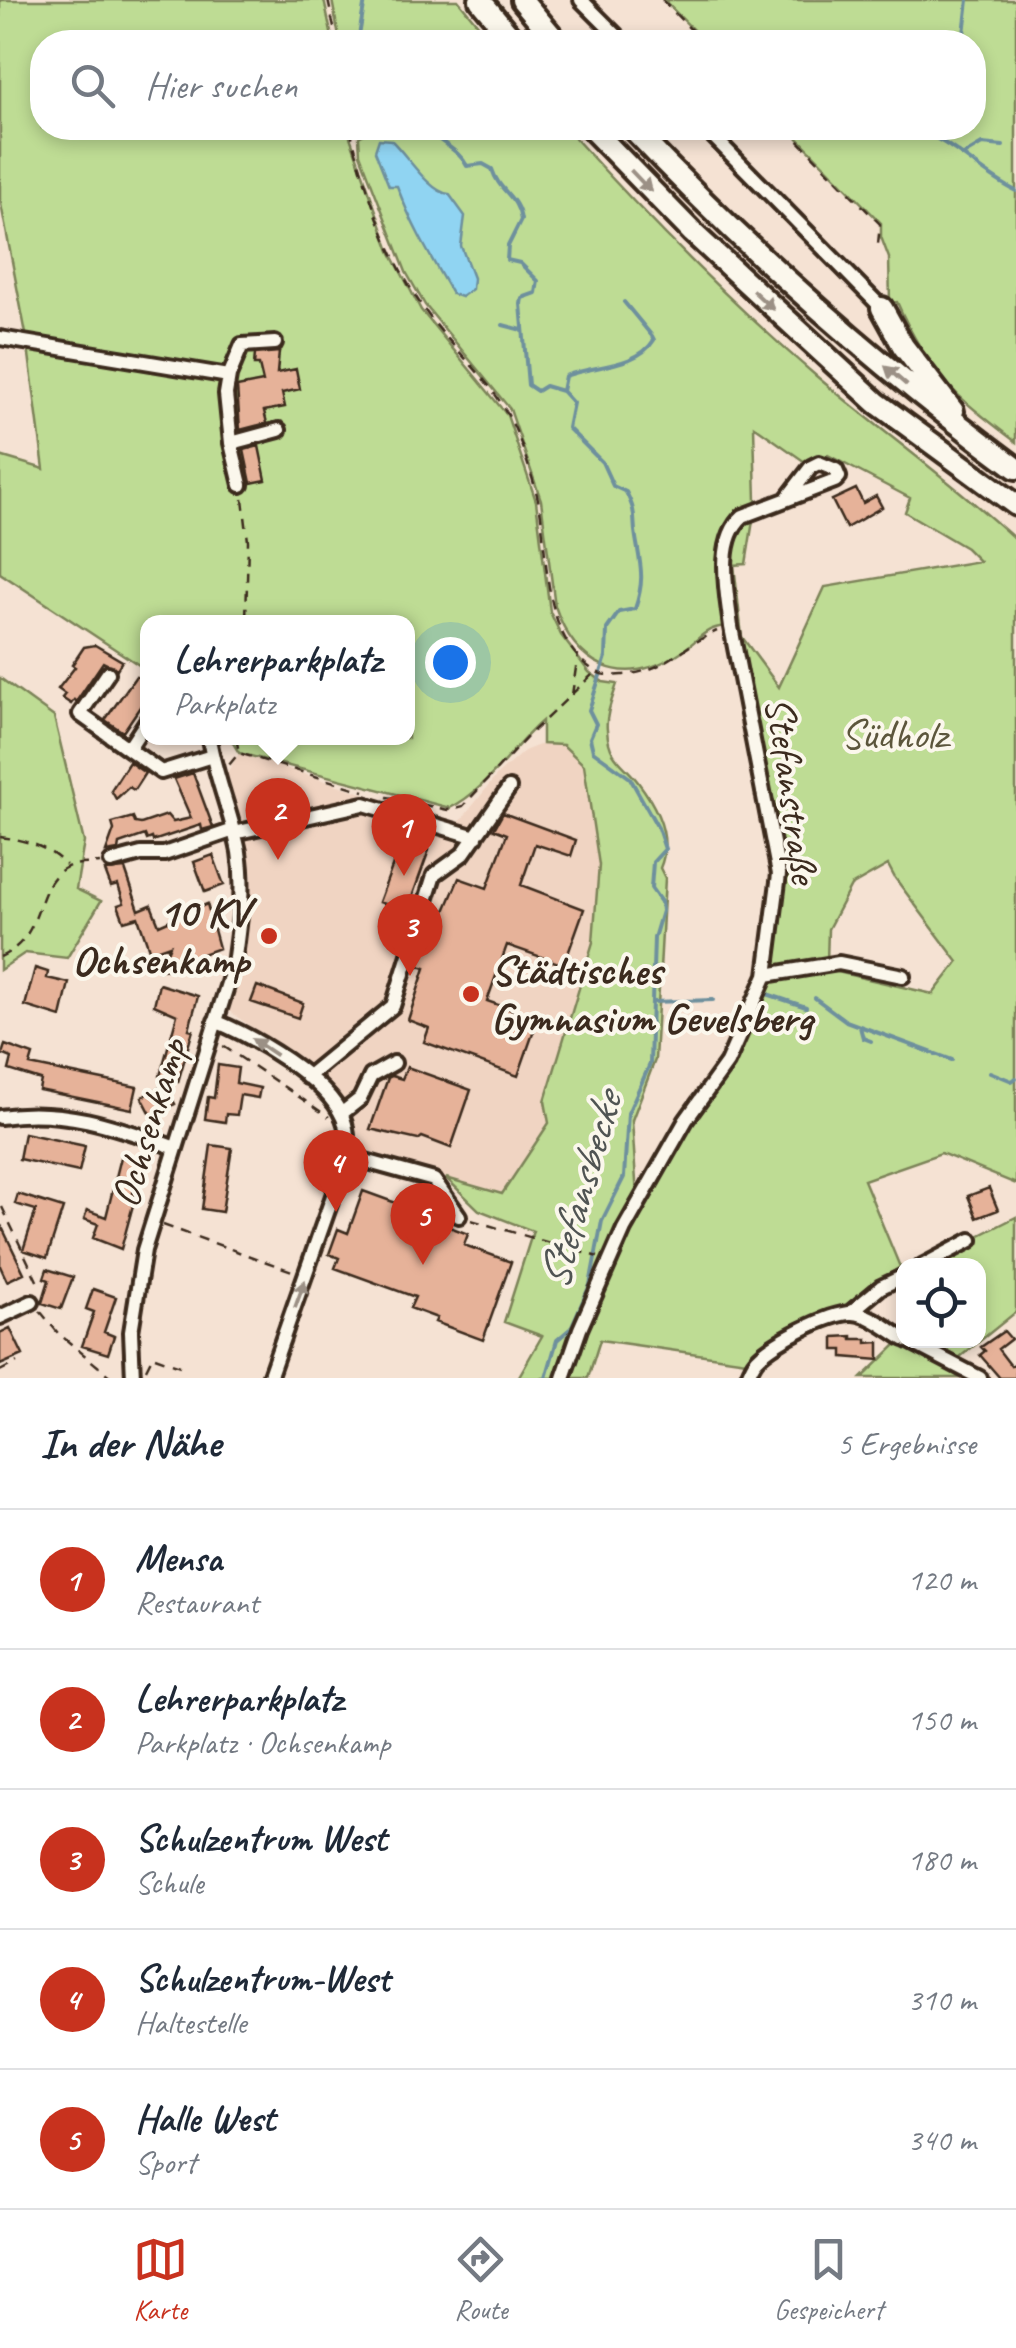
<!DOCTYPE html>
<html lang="de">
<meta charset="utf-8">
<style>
:root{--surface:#fff;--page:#f6f6f7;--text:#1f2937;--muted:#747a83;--line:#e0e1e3;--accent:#c8321e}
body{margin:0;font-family:Caveat,sans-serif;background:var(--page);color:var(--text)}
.controls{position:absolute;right:30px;bottom:30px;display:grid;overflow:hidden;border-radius:20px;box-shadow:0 5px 15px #0003}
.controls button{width:90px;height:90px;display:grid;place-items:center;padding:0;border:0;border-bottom:2px solid var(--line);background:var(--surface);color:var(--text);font:50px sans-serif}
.you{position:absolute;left:450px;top:662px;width:35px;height:35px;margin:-25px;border:8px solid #fff;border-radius:50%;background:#1a73e8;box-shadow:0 0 0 15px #1a73e833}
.badge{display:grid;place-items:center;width:65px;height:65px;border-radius:50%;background:var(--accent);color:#fff;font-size:32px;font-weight:700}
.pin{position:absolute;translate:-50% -82px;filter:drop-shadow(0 2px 5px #0008)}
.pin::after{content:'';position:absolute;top:52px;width:35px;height:30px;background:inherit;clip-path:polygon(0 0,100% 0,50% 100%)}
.popup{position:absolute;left:140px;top:615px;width:275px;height:130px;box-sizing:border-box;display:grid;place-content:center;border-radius:20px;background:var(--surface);filter:drop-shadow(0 2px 8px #0005);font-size:32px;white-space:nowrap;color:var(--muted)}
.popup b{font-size:38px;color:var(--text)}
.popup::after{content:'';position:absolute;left:50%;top:100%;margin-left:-20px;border:20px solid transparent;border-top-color:var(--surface)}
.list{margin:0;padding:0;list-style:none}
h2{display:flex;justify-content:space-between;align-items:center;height:130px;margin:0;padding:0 40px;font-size:42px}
h2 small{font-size:32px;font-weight:400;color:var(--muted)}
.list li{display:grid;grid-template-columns:65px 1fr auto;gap:30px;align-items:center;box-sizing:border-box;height:140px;padding:0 40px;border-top:2px solid var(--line)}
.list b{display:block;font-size:38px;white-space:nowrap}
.list p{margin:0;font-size:32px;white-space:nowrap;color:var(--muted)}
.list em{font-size:32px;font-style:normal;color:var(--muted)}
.icon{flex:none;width:55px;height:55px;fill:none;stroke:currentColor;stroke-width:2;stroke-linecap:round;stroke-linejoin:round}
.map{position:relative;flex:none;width:1016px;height:1378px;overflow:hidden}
.search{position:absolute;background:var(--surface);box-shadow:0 5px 15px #0003;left:30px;right:30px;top:30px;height:110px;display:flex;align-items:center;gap:25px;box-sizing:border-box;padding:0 35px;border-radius:40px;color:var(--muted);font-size:38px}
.sheet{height:830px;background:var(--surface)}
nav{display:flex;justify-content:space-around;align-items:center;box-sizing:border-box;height:140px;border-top:2px solid var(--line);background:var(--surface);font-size:28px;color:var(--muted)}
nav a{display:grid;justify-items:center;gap:5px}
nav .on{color:var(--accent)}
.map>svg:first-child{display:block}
.built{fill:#f0d4c2}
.green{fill:#bedc94;stroke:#7c8359;stroke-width:2.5;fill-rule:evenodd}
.water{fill:#90d4f2;stroke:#6e909d;stroke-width:2.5}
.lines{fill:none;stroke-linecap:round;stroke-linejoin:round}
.stream{stroke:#6e909d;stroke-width:4}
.building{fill:#e6b299;stroke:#3b2a1e;stroke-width:2.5}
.minor-casing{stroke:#3b2a1e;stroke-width:20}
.highway-casing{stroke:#3b2a1e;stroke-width:28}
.path{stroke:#3b2a1e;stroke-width:2.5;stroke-dasharray:10 8;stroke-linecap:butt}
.minor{stroke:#fbf7ec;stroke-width:12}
.highway{stroke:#fbf7ec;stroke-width:20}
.oneway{fill:#9b9085}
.poi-dot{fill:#c8321e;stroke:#fbf7ec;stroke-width:4}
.labels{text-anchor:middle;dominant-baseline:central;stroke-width:8;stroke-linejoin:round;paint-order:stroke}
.park-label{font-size:42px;fill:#5c563c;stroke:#fbf7ec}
.street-label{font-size:42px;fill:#3b2a1e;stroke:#fbf7ec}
.poi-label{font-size:42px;font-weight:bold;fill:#3b2a1e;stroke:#fbf7ec;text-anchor:end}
.water-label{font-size:45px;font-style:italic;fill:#505453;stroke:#fbf7ec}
</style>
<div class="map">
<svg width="1016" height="1378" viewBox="0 0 1016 1378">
<rect width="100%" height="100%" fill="#f5e2d3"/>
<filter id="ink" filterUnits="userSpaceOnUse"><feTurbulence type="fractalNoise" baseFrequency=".01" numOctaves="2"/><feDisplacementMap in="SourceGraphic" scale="20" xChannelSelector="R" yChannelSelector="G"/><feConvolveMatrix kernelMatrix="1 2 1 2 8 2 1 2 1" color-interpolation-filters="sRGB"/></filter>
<g filter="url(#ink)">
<!-- built -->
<path class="built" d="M542,744l21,1 21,20 15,100 -6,77 -48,159 4,22 -47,71 -142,-41 -17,-45 -29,-36 -85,-61 18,-70 5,-64 -9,-49 -16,-55 12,-20 219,71 40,-50 26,-23z"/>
<!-- green -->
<path class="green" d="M0,0h324l9,42h-291v86h305l43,123 31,59 86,105 29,86 14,111 11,23 28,37 14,10 14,2c-4,13 -12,32 -10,46 2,30 16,32 31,52 19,25 35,56 22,86l5,10 -10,182 -23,60 5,77 91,-141 41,-79 60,-7 104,24 25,-32 -63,-84 -7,-13 -37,21 -23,43 -1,33 -57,11 13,-94 -46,-254c-36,1 -33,13 -61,30 -55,34 -101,10 -121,-49l-14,-106 -31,-91 -85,-104 -19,-33 -46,-118 -1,-17 15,-9h192c78,87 160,171 249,247 66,56 137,106 201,165v644l-75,-31 -77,27 36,87 -60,42 -87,53 -153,-22 -12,38h-70l24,-42 -38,-14 29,-91 -54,-21 -33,-32 56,16 47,-71 -4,-22 48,-159 6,-77 -15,-100 -21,-20 -21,-1v-23c-31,27 -55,69 -92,87l-211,-55 -9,-15h178v-116h-260v49l-148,-98v-117l44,13 -17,-130 -27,-140zM754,426l51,36 23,-7 82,43 -5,14 61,36 13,13 -154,26 -46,100 -37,-50 -8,-72 12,-1 10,-62z
M332,0h126l34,42h-152z
M664,0h352v442c-62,-47 -87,-67 -119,-140l-7,1 -1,-45 -8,-21v-14l-93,-95h186v-86h-269z
M0,678l54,39 30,125 -8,47 25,12 -34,57 -42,-5 -25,17z
M1016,1217v95l-61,49 -38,-20 61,-1v-74l-57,-1z
M900,1341l72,37h-110z"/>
<!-- water -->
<path class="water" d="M379,139l12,1c17,16 38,52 58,54l16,22 -4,30 12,32 -1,11 -11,8 -9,-3c-22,-38 -40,-68 -55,-108h-8l-14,-35z"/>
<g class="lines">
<!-- stream -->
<path class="stream" d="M358,42l7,-42
M963,42l5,-42
M428,128c11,16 30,20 39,38l16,-2 9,5c7,23 26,27 29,51l-13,26 -1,14 13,3 18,18 -2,12 -14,5 -1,6 7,81 9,6 8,-5 17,5 11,12 -5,25 34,34 11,24 13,6c12,24 6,24 10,46 5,30 9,41 -1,71l-16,3 -12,17 -1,28 -17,53 7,14 -6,14 3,13 37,27 28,50 7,21 -12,13 -2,26 10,14 1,9 -8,27 -4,126 -22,49 -4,64 -22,44 -12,64 -19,43 -14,12 -11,38
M912,128c40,12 67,45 104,63
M858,133l10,-5
M965,154l17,-10 21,2
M503,325l19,5
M562,391l3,-15c27,-11 72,-8 89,-36l-2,-4 -28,-34
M764,993l42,14
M815,998l31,23 106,39
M653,1002l60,-2
M860,1027l3,11 8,3
M990,1072l22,9 4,-3"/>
</g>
<!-- building -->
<path class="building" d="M279,352l-2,21 19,-4 4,20 -18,4 3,14 -21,4 3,12 -27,7 -3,-43 26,-5 -4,-17h-5l1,-11z
M259,446l7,34 -15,3 -7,-33z
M856,489l7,14 13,-7 6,11 -36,21 -14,-28z
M95,645l27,16 -5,8 -14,-7 -27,40 -2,-2 -3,4 -9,-6 3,-4 -7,-5 17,-22 -3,-2 12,-18z
M136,676l6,4 6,-1v16l-25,37 -18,-12z
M129,762l16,11 -11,17 -5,-3 -13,12 -5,-9z
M193,773l20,54 -11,3 -1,-5 -48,16 -1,-3 -5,2 -2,-5 -26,9 -1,6 -12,2 8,-22 -2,-7 21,-6 2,6 6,1 26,-9 6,7 18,-4 -17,-39z
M503,813l73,27 -5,16 -36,-12 -14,41 63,24 -20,56 -57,-20 -20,56 51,18 -20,57 -94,-34 5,-14 -21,-8 17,-52 -9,-3 10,-30 10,-3 23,-54 28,10 20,-54 -13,-5z
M402,840l27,10 -22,61 -28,-9z
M213,855l11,30 -19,7 -11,-30z
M125,869l14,41 12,-5 8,20 48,-21 12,44 -47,17 -2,4 -11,1 11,-25 -20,7 -12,-35 -14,4 -6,-16 6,-2 -6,-18 -7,2 -6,-16z
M35,968l13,4 -1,6 22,5 -8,34 -36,-11z
M159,984l39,12 -9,33 4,1 -15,52 -18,-6 17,-61 -23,-10z
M257,986l46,17 -5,15 -47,-16z
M5,1045l28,10 -3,10 107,22 -5,22 -93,-19 2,-10 -32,-10 3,-12 -10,-4z
M218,1065l20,3 -2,15 24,5 -2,10 -18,-3 -3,20 -11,-1 -1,8 -20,-3 3,-22 6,1z
M407,1067l64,23 -20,58 -29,-11 -4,3 -48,-11 18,-51 4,-2 10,3z
M165,1085l10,19 -23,12 -10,-19z
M24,1133l61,13 -6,26 -60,-13z
M211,1145l21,3 -10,64 -20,-3z
M122,1153l20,6 -9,34 3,1 -15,55 -28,-11 5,-14 -14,-5 3,-9 19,7z
M989,1188l9,22 -21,8 -9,-22z
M363,1191l80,29 -1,4 26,10 -4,11 47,17 -28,78 -48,-18 2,-4 -27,-10 5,-11 -80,-29 4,-10 -10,-4 9,-25 10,4z
M18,1194l45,14 -16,50 -24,-8 13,-40 -21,-6z
M0,1223l24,50 -17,8 -7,-15z
M47,1269l26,8 -12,32 -19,-6 7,-23 -5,-2z
M93,1289l23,8 -12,35 10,4 -6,18 -26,-8 12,-34 -8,-3z
M10,1328l13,27 -23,10v-32z
M1004,1331l7,8 -13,10 13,17 5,-3v15h-16l-20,-23 5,-4 -4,-4z
M852,1336v3h15v4l12,-1v18l-36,-3v-7h-9v-13z"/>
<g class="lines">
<!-- minor casing -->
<g class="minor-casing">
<path id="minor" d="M581,0l42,42
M705,128l177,180
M0,338l229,38 -3,18 5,49 48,-13
M229,376l13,-31 33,-2
M231,443l10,42
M108,673l-28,41 81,58 51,-16
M129,748l19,-29
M234,833l130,-29 112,33
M111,862l30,-8h23l70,-24
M766,975l73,-12 64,13
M215,1021c39,16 111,57 128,97 5,12 5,25 4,38l-78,222
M307,1077l86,-71 41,-131 29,-21 46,-66
M341,1114l19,-15 11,-23 23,-13
M0,1117c63,-10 117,10 176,31
M347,1156l87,24 25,36
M922,1266l49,-26
M851,1312l30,-25 23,-11
M0,1317l32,-15
M907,1340l73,38
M133,1378l-2,-46 13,-82 90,-286c5,-37 11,-74 5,-112 -7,-36 -22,-71 -29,-108
M563,1378l17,-49 44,-100 62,-109 41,-57 39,-88 13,-101 -48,-247c-4,-34 -16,-86 12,-111l92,-35 4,-4 -3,-7 -17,-7 -8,4 -23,30
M747,1378c2,-5 4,-10 7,-15 11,-18 78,-52 99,-50 18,1 36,17 51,26"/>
</g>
<!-- highway casing -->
<g class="highway-casing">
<path id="highway" d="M480,0l35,42
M522,0l35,42
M591,128l102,105 184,170 139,102
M632,128c118,125 246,238 384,340
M882,308l21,38 50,65"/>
</g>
<!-- path -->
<path class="path" d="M328,0l9,42
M662,0l41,42
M350,128c15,60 38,130 74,181 36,51 74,72 97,135 7,21 15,43 19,65 8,52 3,127 53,161 9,6 19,6 29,5 43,-3 58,-28 95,-44
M786,128l94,96 -2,20
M243,499l5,42 -2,81
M572,695l6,-41
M236,738l3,14
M229,765l10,-12 125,38
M387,797l61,13 15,-4 65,-70 67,-64
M0,837c26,3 47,9 66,28
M0,957c47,-21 32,-72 67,-90 9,-4 22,-3 33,-4
M223,1046l106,71
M2,1207l37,78
M471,1220l127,37
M163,1225l129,46
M40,1311l18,22 54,45
M155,1357l25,9
M146,1369l8,-16
M0,1371l17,-9"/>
<!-- minor -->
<use href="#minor" class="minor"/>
<!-- highway -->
<use href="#highway" class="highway"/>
</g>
<!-- one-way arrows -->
<defs><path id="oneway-solid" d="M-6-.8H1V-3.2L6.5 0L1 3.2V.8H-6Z" transform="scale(2.5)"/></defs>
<g class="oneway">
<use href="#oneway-solid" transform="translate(641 181) rotate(46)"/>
<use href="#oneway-solid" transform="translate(763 300) rotate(43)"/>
<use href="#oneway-solid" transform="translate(896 376) rotate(-139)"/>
<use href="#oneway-solid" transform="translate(264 1047) rotate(-146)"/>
<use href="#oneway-solid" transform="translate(300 1294) rotate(-70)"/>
</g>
</g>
<!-- markers -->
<g class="poi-dot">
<circle cx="269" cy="936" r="10"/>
<circle cx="471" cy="994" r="10"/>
</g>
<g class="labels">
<!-- park labels -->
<g class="park-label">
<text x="894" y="734">Südholz</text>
</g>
<!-- street labels -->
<g class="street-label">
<text transform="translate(792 790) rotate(82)">Stefanstraße</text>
<text transform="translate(149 1123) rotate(-73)">Ochsenkamp</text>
</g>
<!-- poi labels -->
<g class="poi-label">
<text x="249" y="912">10 KV<tspan x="249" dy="48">Ochsenkamp</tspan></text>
<text x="491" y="970" text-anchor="start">Städtisches<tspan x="491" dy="48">Gymnasium Gevelsberg</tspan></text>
</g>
<!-- water labels -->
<g class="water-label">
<text transform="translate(580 1191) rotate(-74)">Stefansbecke</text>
</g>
</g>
</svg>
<div class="controls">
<button><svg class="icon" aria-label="locate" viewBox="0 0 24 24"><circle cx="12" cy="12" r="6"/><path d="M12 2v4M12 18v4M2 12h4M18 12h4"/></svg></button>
</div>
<div class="you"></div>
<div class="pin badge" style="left:404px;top:876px">1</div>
<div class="pin badge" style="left:278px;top:860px">2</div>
<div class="popup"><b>Lehrerparkplatz</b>Parkplatz</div>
<div class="pin badge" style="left:410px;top:976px">3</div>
<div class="pin badge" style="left:336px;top:1212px">4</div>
<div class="pin badge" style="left:423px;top:1265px">5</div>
<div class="search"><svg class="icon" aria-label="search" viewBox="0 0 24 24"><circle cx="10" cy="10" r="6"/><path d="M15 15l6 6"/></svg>Hier suchen</div>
</div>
<section class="sheet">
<h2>In der Nähe<small>5 Ergebnisse</small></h2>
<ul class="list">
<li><span class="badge">1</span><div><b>Mensa</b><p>Restaurant</p></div><em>120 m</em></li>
<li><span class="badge">2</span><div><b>Lehrerparkplatz</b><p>Parkplatz · Ochsenkamp</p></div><em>150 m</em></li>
<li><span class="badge">3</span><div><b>Schulzentrum West</b><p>Schule</p></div><em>180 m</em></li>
<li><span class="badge">4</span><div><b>Schulzentrum-West</b><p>Haltestelle</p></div><em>310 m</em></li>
<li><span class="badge">5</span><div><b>Halle West</b><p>Sport</p></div><em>340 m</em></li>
</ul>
</section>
<nav>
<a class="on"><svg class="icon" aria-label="map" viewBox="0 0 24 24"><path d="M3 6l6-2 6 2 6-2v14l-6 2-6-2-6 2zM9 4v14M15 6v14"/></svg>Karte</a>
<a><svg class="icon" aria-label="directions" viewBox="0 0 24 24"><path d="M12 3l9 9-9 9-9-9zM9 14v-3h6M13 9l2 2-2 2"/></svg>Route</a>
<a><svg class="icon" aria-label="saved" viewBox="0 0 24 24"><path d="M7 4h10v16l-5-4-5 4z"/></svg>Gespeichert</a>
</nav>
